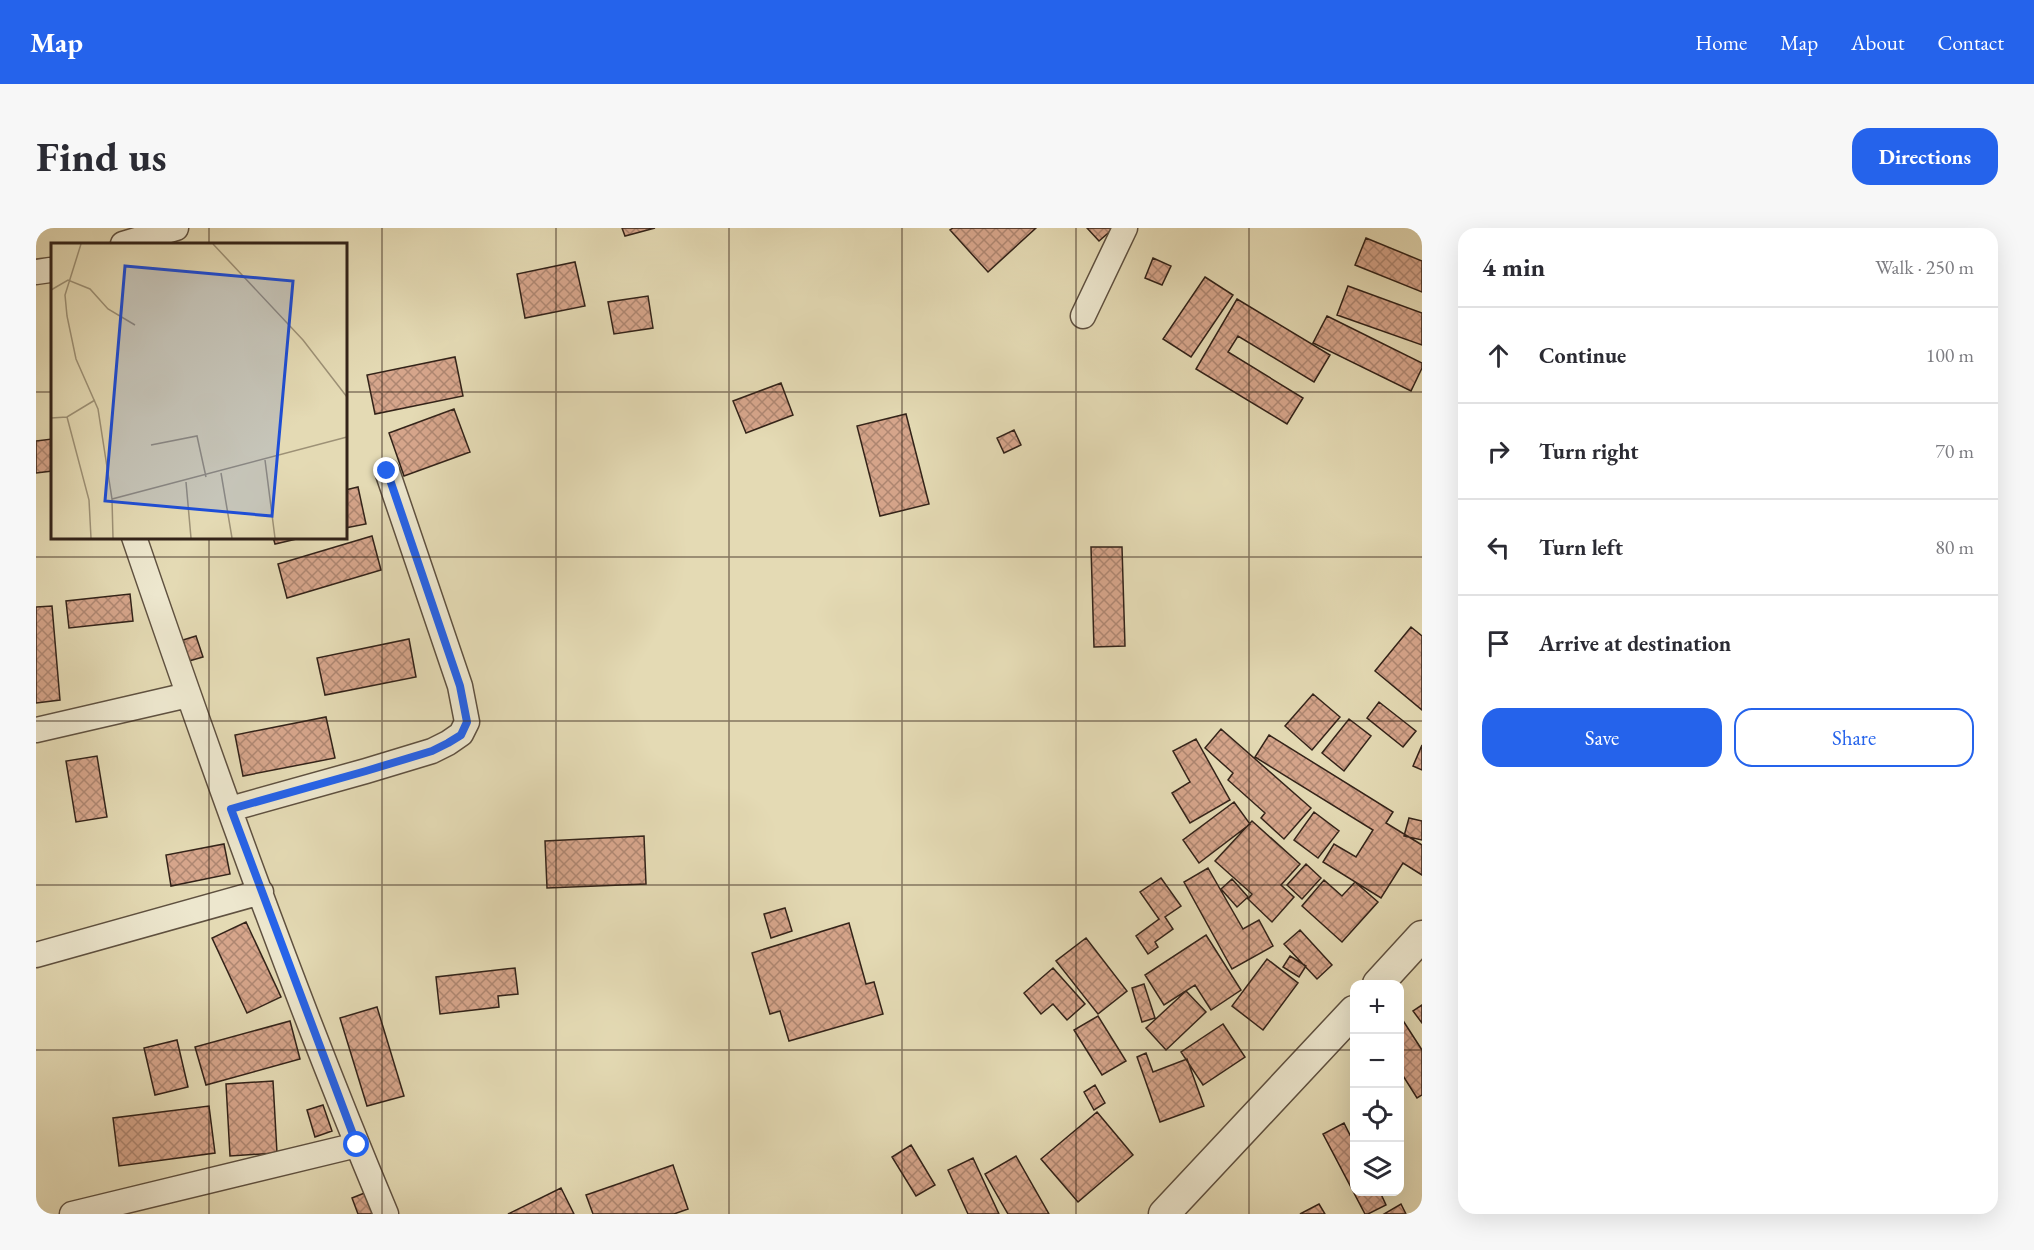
<!DOCTYPE html>
<meta charset="utf-8">
<style>
:root{--surface:#fff;--page:#f7f7f7;--text:#2b2b33;--muted:#7c7c81;--line:#e1e1e2;--accent:#2563eb}
body{margin:0;font-family:"EB Garamond",serif;background:var(--page);color:var(--text)}
.controls{position:absolute;right:18px;bottom:18px;display:grid;overflow:hidden;border-radius:12px;box-shadow:0 6px 24px #0002}
.controls button{width:54px;height:54px;display:grid;place-items:center;padding:0;border:0;border-bottom:2px solid var(--line);background:var(--surface);color:var(--text);font:30px sans-serif}
.stop{position:absolute;width:18px;height:18px;margin:-14px;border:4px solid #2563eb;border-radius:50%;background:#fff}
.stop.end{background:#2563eb;border-color:#fff;box-shadow:0 2px 6px #0008}
.list{margin:0;padding:0;list-style:none}
h2{display:flex;justify-content:space-between;align-items:center;height:78px;margin:0;padding:0 24px;font-size:26px}
h2 small{font-size:20px;font-weight:400;color:var(--muted)}
.list li{display:grid;grid-template-columns:39px 1fr auto;gap:18px;align-items:center;box-sizing:border-box;height:96px;padding:0 24px;border-top:2px solid var(--line)}
.list b{display:block;font-size:22px;white-space:nowrap}
.list em{font-size:20px;font-style:normal;color:var(--muted)}
.actions{display:flex;gap:12px;padding:18px 24px}
.actions a{flex:1;padding:14px 0;border:2px solid var(--accent);border-radius:18px;text-align:center;font-size:21px;color:var(--accent)}
.actions .main{background:var(--accent);color:#fff}
.icon{flex:none;width:33px;height:33px;fill:none;stroke:currentColor;stroke-width:2;stroke-linecap:round;stroke-linejoin:round}
.map{position:relative;flex:none;width:1386px;height:986px;overflow:hidden;border-radius:18px}
header{display:flex;align-items:center;gap:36px;box-sizing:border-box;height:84px;padding:0 30px;background:var(--accent);color:#fff}
header strong{font-size:28px}
nav{display:flex;gap:33px;margin-inline-start:auto;font-size:21px}
.intro{display:flex;align-items:center;justify-content:space-between;box-sizing:border-box;height:144px;padding:0 36px}
h1{margin:0;font-size:42px}
.button{padding:15px 27px;border-radius:18px;background:var(--accent);color:#fff;font-size:21px;font-weight:700}
main{display:flex;gap:36px;padding:0 36px}
aside{flex:1;background:var(--surface);border-radius:18px;box-shadow:0 6px 24px #0002}
.map>svg:first-child{display:block}
.building{fill:url(#building-cross-hatch);stroke:#332319;stroke-width:1.5}
.lines{fill:none;stroke-linecap:round;stroke-linejoin:round}
.minor-casing{stroke:#5f5140;stroke-width:27}
.tertiary-casing{stroke:#5f5140;stroke-width:33}
.minor{stroke:#ede7ce;stroke-width:24}
.tertiary{stroke:#ede7ce;stroke-width:30}
.route{stroke:#2563eb;stroke-width:8}
.grid{fill:none;stroke:#332319;stroke-width:1.5;stroke-opacity:0.55}
.inset-road{fill:none;stroke:#9d9176;stroke-width:1.5}
.view{fill:#1d4ed8;fill-opacity:0.15;stroke:#1d4ed8;stroke-width:3}
.inset-edge{fill:none;stroke:#332319;stroke-width:3}
</style>
<header>
<strong>Map</strong>
<nav><a>Home</a><a>Map</a><a>About</a><a>Contact</a></nav>
</header>
<div class="intro"><h1>Find us</h1><a class="button">Directions</a></div>
<main>
<div class="map">
<svg width="1386" height="986" viewBox="0 0 1386 986">
<defs>
<pattern id="building-cross-hatch" width="8" height="8" patternUnits="userSpaceOnUse" patternTransform="scale(1.5)"><rect width="8" height="8" fill="#d6a58b"/><path d="M0 0l8 8M0 8l8-8" fill="none" stroke="#ae8671"/></pattern>
</defs>
<rect width="100%" height="100%" fill="#e4dab4"/>
<filter id="stains"><feTurbulence type="fractalNoise" baseFrequency=".00333" numOctaves="4"/><feColorMatrix values="0 0 0 0 .2 0 0 0 0 .09 0 0 0 0 .02 0 0 0 .5 -.17"/></filter>
<radialGradient id="worn" r=".72"><stop offset=".6" stop-color="#630" stop-opacity="0"/><stop offset="1" stop-color="#630" stop-opacity=".3"/></radialGradient>
<!-- building -->
<path class="building" d="M586,0h33l-30,8z
M917,0h83l-48,44 -38,-42z
M1051,0h27l-15,13z
M1330,10l56,23v31l-67,-27z
M1117,30l18,8 -9,19 -17,-7z
M539,34l10,44 -60,12 -8,-44z
M1169,49l28,18 -42,62 -28,-18z
M1312,58l74,27v32l-85,-30z
M612,68l5,32 -39,6 -6,-32z
M1201,71l93,56 -16,27 -76,-46 -10,16 75,46 -16,26 -91,-55z
M1291,88l95,47v5l-11,23 -98,-48z
M419,129l8,39 -88,18 -8,-39z
M745,155l12,32 -47,18 -13,-32z
M418,181l16,43 -66,24 -15,-43z
M870,186l23,90 -49,12 -23,-90z
M978,202l7,15 -17,8 -7,-15z
M16,211v32l-16,2v-32z
M322,259l8,37 -21,4v-38z
M336,308l9,34 -94,28 -9,-34z
M237,309h32l-30,7z
M1055,319h31l3,99 -31,1z
M94,366l3,27 -64,7 -3,-27z
M16,378l8,94 -24,3v-96z
M1375,399l11,9v74l-47,-39z
M160,408l7,21 -14,4 -6,-21z
M373,411l7,38 -91,18 -8,-37z
M1277,466l27,23 -28,33 -27,-24z
M1343,474l37,29 -13,16 -36,-29z
M290,489l9,41 -92,18 -8,-41z
M1313,491l22,17 -27,35 -22,-18z
M1185,501l90,79 -27,31 -23,-21 4,-5 -37,-33 5,-7 -28,-25z
M1233,507l124,77 -7,11 36,22v30l-19,-12 -22,35 -58,-36 11,-18 22,13 17,-27 -118,-73z
M1160,511l34,61 -40,23 -18,-30 18,-11 -17,-31z
M1386,517v25l-9,-4z
M61,528l10,61 -31,5 -10,-61z
M1198,574l16,22 -51,39 -16,-23z
M1278,584l25,19 -21,27 -24,-18z
M1373,590l13,3v19l-18,-4z
M1216,593l48,43 -19,21 13,12 -22,25 -24,-23 4,-5 -37,-33z
M608,608l2,48 -99,4 -2,-47z
M188,616l6,30 -59,12 -5,-31z
M1270,636l15,14 -19,21 -15,-14z
M1172,640l35,61 16,-9 14,26 -41,23 -48,-87z
M1125,650l20,28 -16,11 8,12 -18,13 3,5 -10,7 -12,-18 23,-17 -19,-27z
M1196,651l16,18 -11,10 -16,-18z
M1288,652l18,16 13,-14 23,20 -36,40 -40,-36z
M749,680l7,23 -21,7 -7,-24z
M210,694l35,75 -34,16 -35,-75z
M813,695l17,61 8,-2 9,32 -94,27 -9,-30 -10,3 -18,-61z
M1264,702l32,35 -15,14 -33,-35z
M1170,707l35,55 -30,20 -16,-25 -31,20 -19,-30z
M1050,710l41,53 -29,23 -42,-53z
M1254,728l16,10 -7,11 -16,-10z
M1231,731l31,24 -35,47 -31,-24z
M479,740l3,26 -20,2 1,11 -59,7 -4,-37z
M1017,740l32,36 -18,16 -14,-16 -12,10 -17,-21z
M1108,756l11,34 -13,4 -10,-34z
M1150,763l20,21 -40,38 -20,-22z
M1386,777v18l-9,-12z
M341,779l27,89 -37,10 -27,-88z
M1062,788l28,45 -24,14 -28,-45z
M1366,791l20,31v45l-5,3 -17,-27v-51z
M254,793l10,38 -94,26 -11,-38z
M1187,796l22,33 -42,28 -22,-33z
M141,812l11,47 -33,8 -11,-47z
M1110,825l7,19 34,-13 17,47 -44,16 -23,-65z
M237,853l4,72 -47,3 -4,-72z
M1059,857l10,18 -11,7 -10,-18z
M287,877l9,26 -17,6 -8,-27z
M173,878l6,47 -96,13 -6,-48z
M1061,884l36,43 -55,47 -37,-43z
M1308,895l10,20v49h26l6,13 -18,9h-3l-42,-80z
M875,917l24,40 -19,11 -24,-39z
M980,928l33,58h-41l-23,-40z
M937,930l26,56h-31l-20,-44z
M637,937l15,44 -14,5h-81l-7,-19z
M525,960l13,26h-66z
M331,964l8,22h-17l-6,-16z
M1283,976l6,10h-25z
M1365,976l5,10h-22z"/>
<g class="lines">
<!-- minor casing -->
<g class="minor-casing">
<path id="minor" d="M87,16l53,-16
M0,44l14,-2
M1047,88l42,-88
M98,309c78,228 159,455 252,677
M0,502l152,-35
M194,581l136,-38 66,-20 16,-8 13,-9 6,-12 -7,-36 -73,-215
M0,727l225,-63
M36,986l285,-69"/>
</g>
<!-- tertiary casing -->
<g class="tertiary-casing">
<path id="tertiary" d="M1342,756l44,-48
M1128,986l190,-203"/>
</g>
<!-- minor -->
<use href="#minor" class="minor"/>
<!-- tertiary -->
<use href="#tertiary" class="tertiary"/>
</g>
<g class="lines">
<!-- route -->
<path class="route" d="M321,917l-126,-336 135,-38 66,-20 16,-8 13,-8 6,-13 -7,-36 -73,-215"/>
</g>
<!-- grid -->
<path class="grid" d="M173,0v16M346,0v986M520,0v986M693,0v986M866,0v986M1040,0v986M1213,0v986M0,164h16M309,164h1077M173,309v677M0,329h1386M0,493h1386M0,657h1386M0,822h1318M1364,822h22"/>
<!-- overview -->
<g transform="translate(15 15)">
<rect width="296" height="296" fill="#e4dab4"/>
<path class="inset-road" d="M30,1l-16,51 2,21 9,43 22,50 14,90 235,-62M162,1l90,96 44,57M0,47l17,-10 22,9 18,20 27,16M16,174l22,83 2,38M0,175l16,-1 28,-17M100,202l46,-9 9,41M214,217l10,78M170,230l11,65M135,239l5,56M61,256l1,39"/>
<path class="view" d="M74,23l168,15 -21,235 -167,-15z"/>
<rect width="296" height="296" class="inset-edge"/>
</g>
<rect width="100%" height="100%" filter="url(#stains)"/>
<rect width="100%" height="100%" fill="url(#worn)"/>
</svg>
<div class="controls">
<button>+</button>
<button>−</button>
<button><svg class="icon" aria-label="locate" viewBox="0 0 24 24"><circle cx="12" cy="12" r="6"/><path d="M12 2v4M12 18v4M2 12h4M18 12h4"/></svg></button>
<button><svg class="icon" aria-label="layers" viewBox="0 0 24 24"><path d="M12 4l9 5-9 5-9-5zM3 14l9 5 9-5"/></svg></button>
</div>
<div class="stop" style="left:321px;top:917px"></div>
<div class="stop end" style="left:351px;top:243px"></div>
</div>
<aside>
<h2>4 min<small>Walk · 250 m</small></h2>
<ul class="list">
<li><svg class="icon" aria-label="ahead" viewBox="0 0 24 24"><path d="M12 20V5M6 11l6-6 6 6"/></svg><div><b>Continue</b></div><em>100 m</em></li>
<li><svg class="icon" aria-label="right" viewBox="0 0 24 24"><path d="M7 20v-9h11M14 6l5 5-5 5"/></svg><div><b>Turn right</b></div><em>70 m</em></li>
<li><svg class="icon" aria-label="left" viewBox="0 0 24 24"><path d="M17 20v-9H6M10 6l-5 5 5 5"/></svg><div><b>Turn left</b></div><em>80 m</em></li>
<li><svg class="icon" aria-label="arrive" viewBox="0 0 24 24"><path d="M6 21V4h12l-3 4 3 4H6"/></svg><div><b>Arrive at destination</b></div></li>
</ul>
<div class="actions"><a class="main">Save</a><a>Share</a></div>
</aside>
</main>
